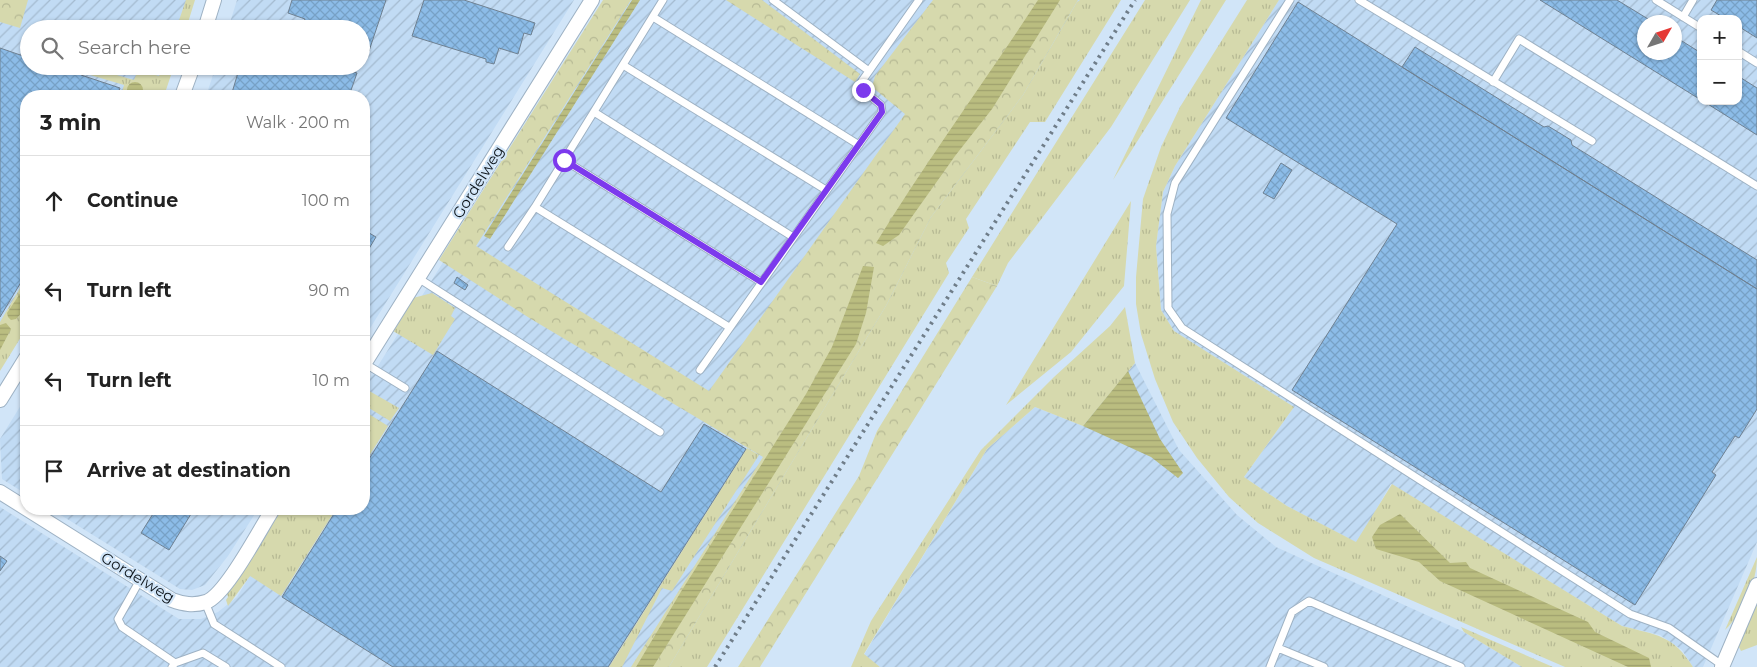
<!DOCTYPE html>
<meta charset="utf-8">
<style>
:root{--surface:#fff;--page:#f2f2f2;--text:#222;--muted:#767676;--line:#e0e0e0}
body{margin:0;font-family:Montserrat,sans-serif;background:var(--page);color:var(--text)}
.controls{position:absolute;right:15px;top:15px;display:grid;overflow:hidden;border-radius:10px;box-shadow:0 1px 4px #0004}
.controls button{width:45px;height:45px;display:grid;place-items:center;padding:0;border:0;border-bottom:1px solid var(--line);background:var(--surface);color:var(--text);font:25px sans-serif}
.compass{position:absolute;left:1637px;top:15px;width:45px;height:45px;border-radius:50%;background:var(--surface);box-shadow:0 1px 4px #0004;rotate:51deg}
.stop{position:absolute;width:15px;height:15px;margin:-11px;border:4px solid #7c3aed;border-radius:50%;background:#fff}
.stop.end{background:#7c3aed;border-color:#fff;box-shadow:0 1px 5px #0008}
.list{margin:0;padding:0;list-style:none}
h2{display:flex;justify-content:space-between;align-items:center;height:65px;margin:0;padding:0 20px;font-size:21px}
h2 small{font-size:16px;font-weight:400;color:var(--muted)}
.list li{display:grid;grid-template-columns:32px 1fr auto;gap:15px;align-items:center;box-sizing:border-box;height:90px;padding:0 20px;border-top:1px solid var(--line)}
.list b{display:block;font-size:19px;white-space:nowrap}
.list em{font-size:16px;font-style:normal;color:var(--muted)}
.icon{flex:none;width:28px;height:28px;fill:none;stroke:currentColor;stroke-width:2;stroke-linecap:round;stroke-linejoin:round}
.map{position:relative;flex:none;width:1757px;height:667px;overflow:hidden}
.search{position:absolute;background:var(--surface);box-shadow:0 1px 4px #0004;left:20px;top:20px;width:350px;height:55px;display:flex;align-items:center;gap:12px;box-sizing:border-box;padding:0 18px;border-radius:28px;color:var(--muted);font-size:19px}
.panel{position:absolute;background:var(--surface);box-shadow:0 1px 4px #0004;left:20px;top:90px;width:350px;height:425px;border-radius:20px}
.map>svg:first-child{display:block}
.industrial{fill:url(#industrial-furrows);fill-rule:evenodd}
.grass{fill:url(#grass-tufts)}
.forest{fill:url(#forest-crowns)}
.water{fill:url(#water-rules)}
.building{fill:url(#building-cross-hatch);stroke:#6f8192}
.lines{fill:none;stroke-linecap:round;stroke-linejoin:round}
.lane-casing{stroke:#9eb2c4;stroke-width:9}
.street-casing{stroke:#9eb2c4;stroke-width:16}
.lane{stroke:#fff;stroke-width:7}
.street{stroke:#fff;stroke-width:14}
.rail{stroke:#6f7d89;stroke-width:4;stroke-dasharray:2.5 5;stroke-linecap:butt}
.route{stroke:#7c3aed;stroke-width:6}
.labels{text-anchor:middle;dominant-baseline:central;stroke-width:4.5;stroke-linejoin:round;paint-order:stroke}
.street-label{font-size:15px;fill:#0b1218;stroke:#d1e5f8}
</style>
<div class="map">
<svg width="1757" height="667" viewBox="0 0 1757 667">
<defs>
<pattern id="industrial-furrows" width="10" height="10" patternUnits="userSpaceOnUse" patternTransform="scale(1.25)"><rect width="10" height="10" fill="#c1dbf4"/><path d="M-1 1l2-2M0 10L10 0M9 11l2-2" fill="none" stroke="#a4bbd0"/></pattern>
<pattern id="grass-tufts" width="24" height="20" patternUnits="userSpaceOnUse" patternTransform="scale(1.25)"><rect width="24" height="20" fill="#d6d9ad"/><path d="M3 7l-1-3M5 7V3M7 7l1-3M15 17l-1-3M17 17v-4M19 17l1-3" fill="none" stroke="#b6b994"/></pattern>
<pattern id="forest-crowns" width="20" height="18" patternUnits="userSpaceOnUse" patternTransform="scale(1.25)"><rect width="20" height="18" fill="#d6d9ad"/><path d="M2 6a3 3 0 1 1 6 0M12 15a3 3 0 1 1 6 0" fill="none" stroke="#b6b994"/></pattern>
<pattern id="water-rules" width="6" height="5" patternUnits="userSpaceOnUse" patternTransform="scale(1.25)"><rect width="6" height="5" fill="#babd80"/><path d="M0 2.5h6" fill="none" stroke="#9fa16e"/></pattern>
<pattern id="building-cross-hatch" width="8" height="8" patternUnits="userSpaceOnUse" patternTransform="scale(1.25)"><rect width="8" height="8" fill="#8cbce8"/><path d="M0 0l8 8M0 8l8-8" fill="none" stroke="#77a1c6"/></pattern>
</defs>
<rect width="100%" height="100%" fill="#d1e5f8"/>
<!-- industrial -->
<path class="industrial" d="M0,0h189l-10,29h-150v37h137l-10,30h-130v226l-26,41z
M237,0h337l-210,338v-242h-158l10,-30h145v-37h-133z
M608,0h481l-399,667h-690v-160l179,112h22l17,-7 19,-15 53,-88h74v-121z
M1279,0h478v542l-54,125h-10l-11,-17 -22,-15 -38,-9 -231,-142 -34,59 -70,-37 -43,-29 50,-70 -120,-76 -13,-21 -5,-64 7,-54 12,-26zM1701,19h37v82h-37zM1644,22h30v30h-30z
M1135,363l44,87 58,65 39,32 188,85 58,35h-642l-7,-4 -9,-8 123,-206 48,-42 48,19z
M26,397v97l-24,-15 -2,-40z
M51,509h207l-30,47 -23,29 -13,5 -12,-1z"/>
<!-- grass -->
<path class="grass" d="M186,0h9l-9,29h-10z
M1080,0h41l-76,122h-15l-64,97 3,9 -23,35 3,10 -242,394h-38l218,-363 44,-87 92,-122 54,-93z
M1145,0h45l-79,127 -103,136 -11,23 -25,-9z
M1201,0h25l-113,180 9,-19z
M1247,0h32l-104,166 -12,26 -7,54 5,64 13,21 120,76 -50,70 43,29 69,36 36,-58 230,142c35,9 51,9 71,41h-128l-251,-109 -56,-35 -29,-26 -32,-39 -24,-36 -18,-43 -14,-45 -5,-30v-27l7,-78 18,-52 19,-40z
M162,66h12l-10,30h-43l3,-11 -37,-11 2,-7 45,13 4,-10 21,6z
M1131,201l-7,85 -53,66 -65,53z
M26,278v51l-26,42v-49z
M432,293l23,15 -4,8 4,3 -22,36 -40,-24 20,-33z
M1125,307l10,56 -52,63 -48,-19 -48,42 -123,205 16,13h-29l20,-46 110,-171 73,-73 56,-51z
M364,388l35,20 -9,13 -26,-16z
M364,411l24,15 -24,38z
M747,448l12,7 -87,136 -10,-3 -40,79h-13z
M281,509h55l-55,87 -31,-20 -22,30 -2,-6 2,-3 -1,-3z
M1757,557c0,25 -14,56 -32,73z
M1757,598v47l-16,6 -3,-6z
M1461,627l92,40h-31l-58,-35z"/>
<!-- forest -->
<path class="forest" d="M0,0h28l-8,28 -20,-6z
M603,0h28l-155,246 233,145 196,-277 -33,-27 3,-11 58,-76h145l-55,95 -92,122 -44,87 -218,363h-38l132,-210 -232,-138 -92,-59z
M726,0h36l98,74 -5,8z
M972,277l25,9 -237,381h-22l121,-191 18,-45z"/>
<!-- water -->
<path class="water" d="M632,0h8l-150,239 -6,-3z
M1038,0h22l-68,109 -37,47 -56,79 -16,11 -7,-3c51,-83 109,-162 162,-243z
M127 90a8 8 0 1 1 16 0a8 8 0 1 1-16 0Z
M863,266l11,1 -8,46 -10,31 -203,323h-17l46,-77 124,-196 26,-47z
M23,289h3v19l-10,11 -5,1 -3,-3 -1,-4z
M6,323l5,6 -11,21v-25z
M1128,371l32,68 23,34 -5,5 -27,-21 -68,-31z
M1400,514l50,49 16,-1 4,6 118,54 7,10 54,26 2,9h-23l-188,-86 -21,-19 -43,-13 -4,-12 8,-12z"/>
<!-- building -->
<path class="building" d="M292,0h94l-17,51 -8,-3v-19h-59l3,-10 -17,-6z
M424,0h40l71,23 -4,12 -7,-2 -6,21 -19,-6 -5,16 -8,-2v-3l-74,-23z
M1540,0h77l36,22h-9v30h30v-16l27,17v47z
M1717,0h40v38l-19,-12v-7h-12l-15,-9z
M1298,2l459,287v120l-18,29 -4,-2 -23,36 4,3 -81,130 -343,-215 105,-166 -171,-106z
M1415,47l129,80 4,-1 23,14 1,5 185,115v29l-355,-222z
M0,48l29,10v8h55l-3,9 39,13 -3,8h-91v178l-26,43z
M240,66h96l21,7 -8,23h-118z
M1738,76l19,12v47l-54,-34h35z
M1281,163l11,7 -18,29 -11,-6z
M364,230l12,7 -12,20z
M457,277l11,8 -3,5 -11,-7z
M437,351l224,141 43,-68 42,25 -138,218h-215l-111,-70 55,-88h27v-42z
M156,509h38l-25,41 -28,-17z
M0,556l7,5 -7,10z"/>
<g class="lines">
<!-- lane casing -->
<g class="lane-casing">
<path id="lane" d="M663,0l-128,207 194,120
M773,0l96,71
M1290,0l-115,183 -8,31 1,94 14,20 448,286 39,14 53,37
M1359,0l233,141
M1656,0l45,28
M653,17l206,128
M1683,17l10,-17
M1738,51l19,12
M623,65l203,125
M1493,82l26,-43 238,147
M594,112l199,125
M564,160l197,122
M508,247l27,-40
M418,278l242,154
M364,363l41,25
M700,370l182,-258 -1,-7 -18,-15 -1,-9 57,-81
M140,580l-22,39 4,8 53,36 -3,4
M205,602l9,22 67,43
M1278,648l46,19
M175,663l28,-10 23,14
M1270,667l22,-55 17,-11 152,66"/>
</g>
<!-- street casing -->
<g class="street-casing">
<path id="street" d="M205,29l9,-29
M182,96l11,-30
M364,364l228,-364
M0,400l26,-42
M0,492l172,108c11,4 21,6 34,2 20,-7 54,-73 67,-93
M1722,667l35,-82"/>
</g>
<!-- lane -->
<use href="#lane" class="lane"/>
<!-- street -->
<use href="#street" class="street"/>
<!-- rail -->
<path class="rail" d="M715,667l420,-667"/>
</g>
<g class="lines">
<!-- route -->
<path class="route" d="M564,160l197,122 121,-170 -1,-7 -18,-15"/>
</g>
<g class="labels">
<!-- street labels -->
<g class="street-label">
<text transform="translate(478 182) rotate(-58)">Gordelweg</text>
<text transform="translate(138 577) rotate(31)">Gordelweg</text>
</g>
</g>
</svg>
<div class="controls">
<button>+</button>
<button>−</button>
</div>
<svg class="compass" viewBox="-18 -18 36 36"><path d="M0-13l5 13h-10z" fill="#e53935"/><path d="M0 13l5-13h-10z" fill="#767676"/></svg>
<div class="stop" style="left:564px;top:160px"></div>
<div class="stop end" style="left:863px;top:90px"></div>
<div class="search"><svg class="icon" aria-label="search" viewBox="0 0 24 24"><circle cx="10" cy="10" r="6"/><path d="M15 15l6 6"/></svg>Search here</div>
<section class="panel">
<h2>3 min<small>Walk · 200 m</small></h2>
<ul class="list">
<li><svg class="icon" aria-label="ahead" viewBox="0 0 24 24"><path d="M12 20V5M6 11l6-6 6 6"/></svg><div><b>Continue</b></div><em>100 m</em></li>
<li><svg class="icon" aria-label="left" viewBox="0 0 24 24"><path d="M17 20v-9H6M10 6l-5 5 5 5"/></svg><div><b>Turn left</b></div><em>90 m</em></li>
<li><svg class="icon" aria-label="left" viewBox="0 0 24 24"><path d="M17 20v-9H6M10 6l-5 5 5 5"/></svg><div><b>Turn left</b></div><em>10 m</em></li>
<li><svg class="icon" aria-label="arrive" viewBox="0 0 24 24"><path d="M6 21V4h12l-3 4 3 4H6"/></svg><div><b>Arrive at destination</b></div></li>
</ul>
</section>
</div>
